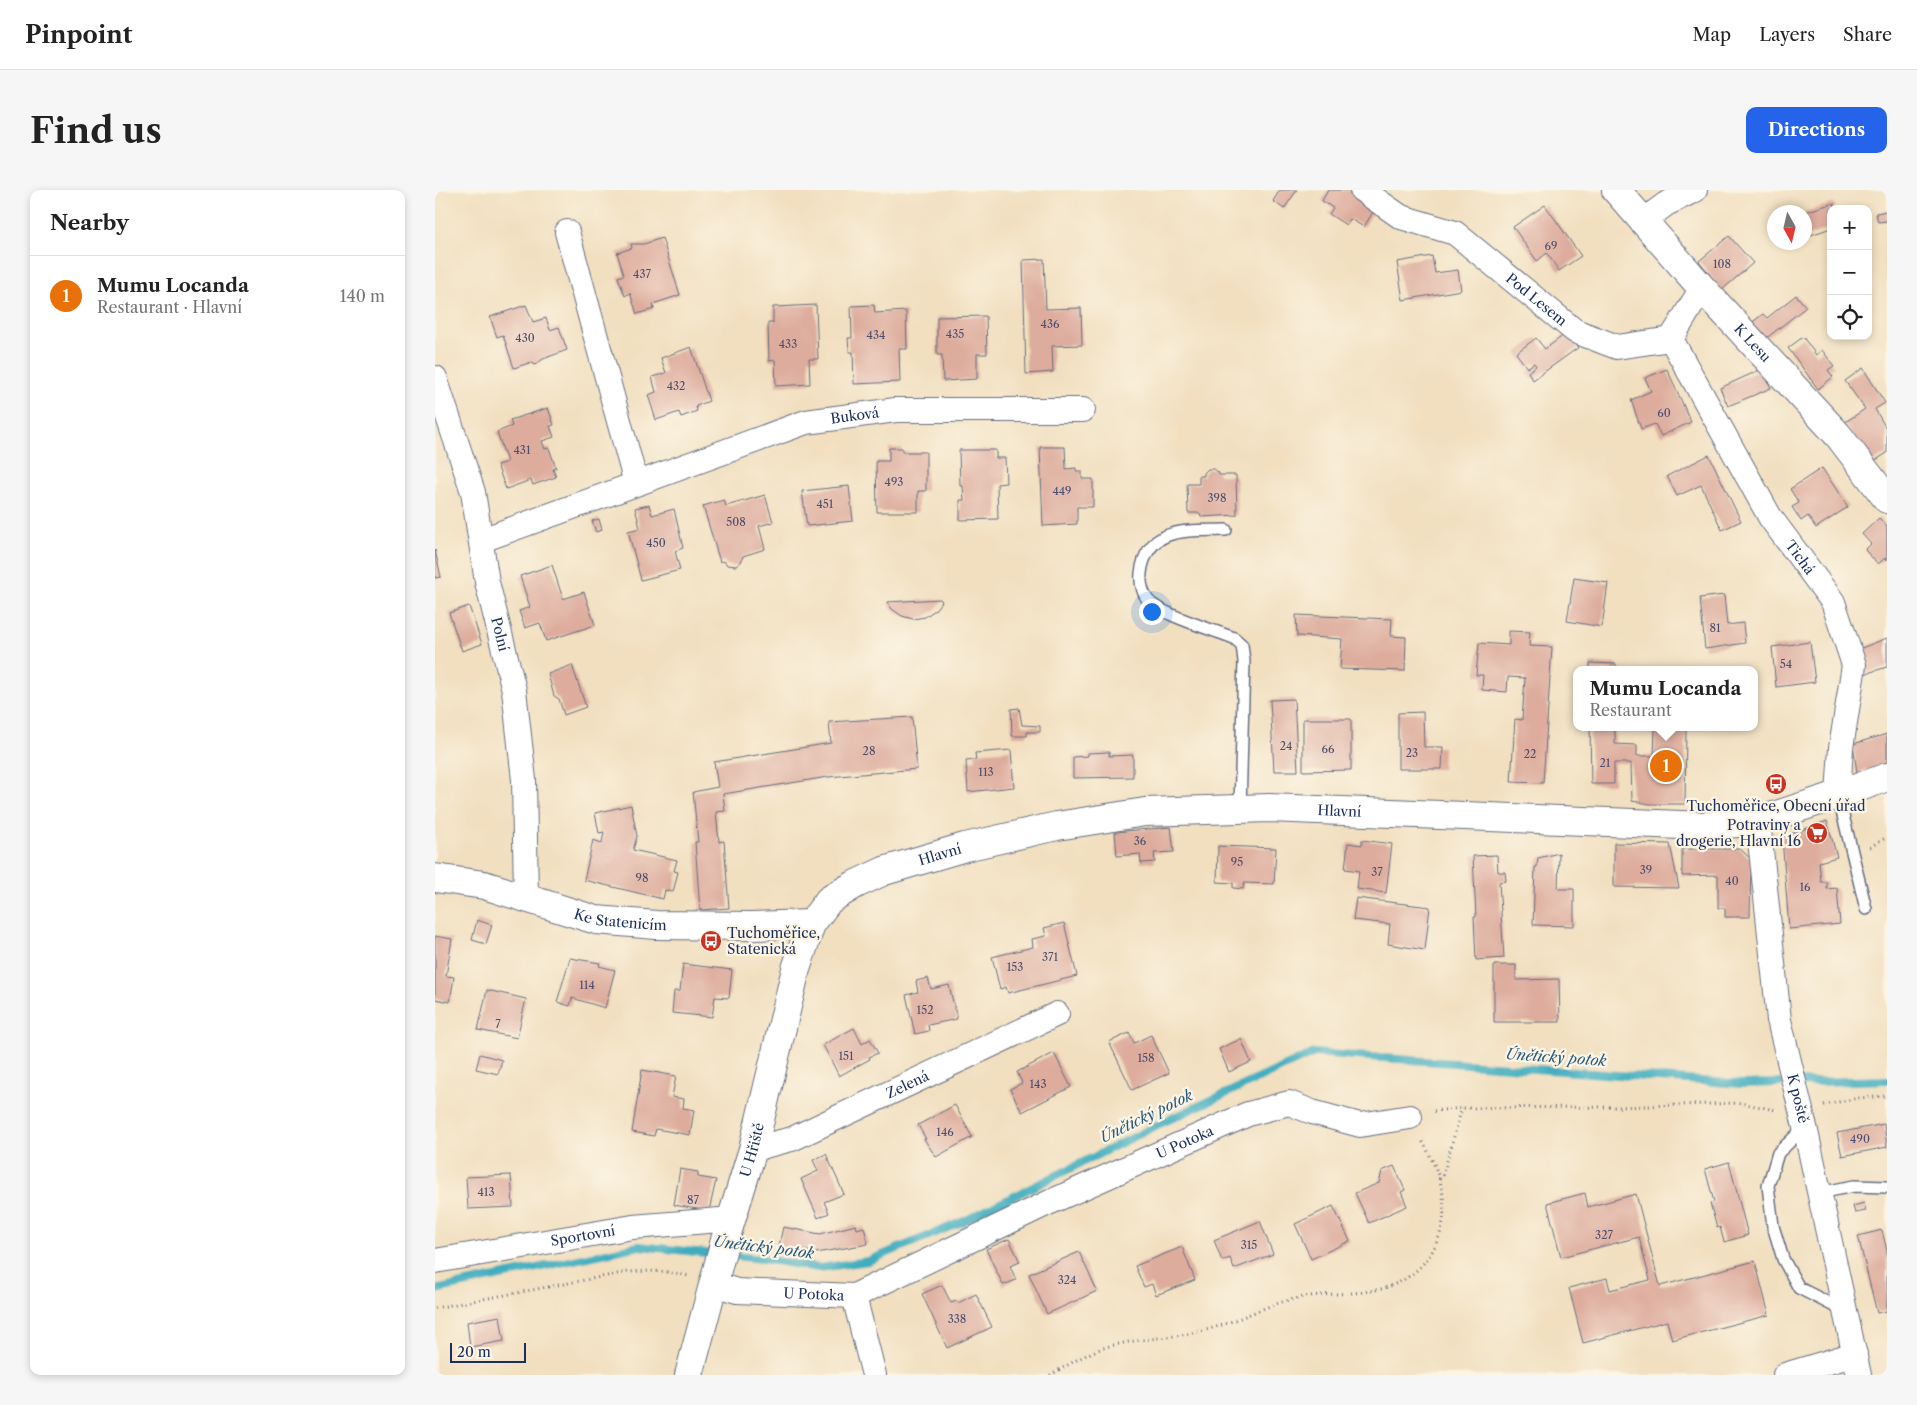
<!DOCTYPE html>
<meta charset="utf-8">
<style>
:root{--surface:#fff;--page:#f6f6f6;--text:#222;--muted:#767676;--line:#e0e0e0;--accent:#2563eb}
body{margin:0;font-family:"Libre Caslon Text",serif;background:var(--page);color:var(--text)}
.controls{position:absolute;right:15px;top:15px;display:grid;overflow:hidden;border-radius:10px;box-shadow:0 2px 8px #0003}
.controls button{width:45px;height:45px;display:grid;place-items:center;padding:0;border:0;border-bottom:1px solid var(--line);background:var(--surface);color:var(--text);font:25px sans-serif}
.compass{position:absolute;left:1332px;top:15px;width:45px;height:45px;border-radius:50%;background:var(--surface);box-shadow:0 2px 8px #0003;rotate:172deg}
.scale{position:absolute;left:15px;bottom:12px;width:76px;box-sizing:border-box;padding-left:5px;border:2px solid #1b2f5e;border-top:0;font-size:14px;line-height:18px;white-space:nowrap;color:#1b2f5e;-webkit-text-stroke:4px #fcf5e5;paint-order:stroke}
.you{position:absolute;left:716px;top:421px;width:18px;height:18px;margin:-12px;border:4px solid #fff;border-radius:50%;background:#1a73e8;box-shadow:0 0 0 8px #1a73e833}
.badge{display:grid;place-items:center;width:32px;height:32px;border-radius:50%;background:var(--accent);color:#fff;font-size:16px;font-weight:700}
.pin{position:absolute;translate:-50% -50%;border:2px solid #fff;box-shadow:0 1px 5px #0006}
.popup{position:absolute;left:1138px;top:476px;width:185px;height:65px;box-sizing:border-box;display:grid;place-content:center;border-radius:10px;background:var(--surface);filter:drop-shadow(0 1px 4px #0005);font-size:16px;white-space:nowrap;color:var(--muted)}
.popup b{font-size:19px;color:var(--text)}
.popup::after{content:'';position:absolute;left:50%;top:100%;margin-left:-10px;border:10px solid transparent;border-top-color:var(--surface)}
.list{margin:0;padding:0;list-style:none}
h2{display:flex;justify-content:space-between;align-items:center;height:65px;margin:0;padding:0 20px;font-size:21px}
h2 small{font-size:16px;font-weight:400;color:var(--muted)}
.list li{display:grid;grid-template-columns:32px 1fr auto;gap:15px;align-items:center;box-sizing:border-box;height:80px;padding:0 20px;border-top:1px solid var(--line)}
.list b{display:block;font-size:19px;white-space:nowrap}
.list p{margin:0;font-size:16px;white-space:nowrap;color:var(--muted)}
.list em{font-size:16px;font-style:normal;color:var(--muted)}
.icon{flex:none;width:28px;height:28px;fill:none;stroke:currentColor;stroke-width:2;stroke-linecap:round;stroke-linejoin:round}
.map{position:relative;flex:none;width:1452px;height:1185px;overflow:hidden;border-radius:10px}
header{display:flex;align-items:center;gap:30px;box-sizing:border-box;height:70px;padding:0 25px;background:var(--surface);border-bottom:1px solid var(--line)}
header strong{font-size:24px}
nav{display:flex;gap:28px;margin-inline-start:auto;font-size:18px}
.intro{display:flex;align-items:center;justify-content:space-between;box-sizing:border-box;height:120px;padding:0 30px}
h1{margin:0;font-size:35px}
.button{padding:12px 22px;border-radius:10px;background:var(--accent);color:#fff;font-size:18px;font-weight:700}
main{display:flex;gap:30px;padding:0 30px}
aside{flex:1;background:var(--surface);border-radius:10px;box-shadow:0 2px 8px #0003}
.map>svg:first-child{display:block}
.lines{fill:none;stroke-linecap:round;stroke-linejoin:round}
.stream{stroke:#41adbf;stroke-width:8}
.building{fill:#ddac9d}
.lane-casing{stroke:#666d80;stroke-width:14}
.street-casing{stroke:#666d80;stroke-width:26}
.secondary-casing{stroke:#666d80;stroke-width:30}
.path{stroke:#666d80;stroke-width:3;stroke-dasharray:1 4;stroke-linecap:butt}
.lane{stroke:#fff;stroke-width:11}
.street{stroke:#fff;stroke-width:24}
.secondary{stroke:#fff;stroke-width:28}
.labels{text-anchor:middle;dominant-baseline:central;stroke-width:4.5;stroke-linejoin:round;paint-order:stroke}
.number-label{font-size:11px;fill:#4c4e6e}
.street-label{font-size:14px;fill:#1b2f5e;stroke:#fcf5e5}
.poi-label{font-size:14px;fill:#1b2f5e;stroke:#fcf5e5}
.water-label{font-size:15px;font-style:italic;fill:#285b80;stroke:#fcf5e5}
</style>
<header>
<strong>Pinpoint</strong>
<nav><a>Map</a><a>Layers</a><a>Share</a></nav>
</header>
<div class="intro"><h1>Find us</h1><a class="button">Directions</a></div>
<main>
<aside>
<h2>Nearby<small></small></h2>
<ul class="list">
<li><span class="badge" style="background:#e8710a">1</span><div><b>Mumu Locanda</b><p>Restaurant · Hlavní</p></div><em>140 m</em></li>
</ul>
</aside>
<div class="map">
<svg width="1452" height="1185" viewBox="0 0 1452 1185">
<rect width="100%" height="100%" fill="#fcf5e5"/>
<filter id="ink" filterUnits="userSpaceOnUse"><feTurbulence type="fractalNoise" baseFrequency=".02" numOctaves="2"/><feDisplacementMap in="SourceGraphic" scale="10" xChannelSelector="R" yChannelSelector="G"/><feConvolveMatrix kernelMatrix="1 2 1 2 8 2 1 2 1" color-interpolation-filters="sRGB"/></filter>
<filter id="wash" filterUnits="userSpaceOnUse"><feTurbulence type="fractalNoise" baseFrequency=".0096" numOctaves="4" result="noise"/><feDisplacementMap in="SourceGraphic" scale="20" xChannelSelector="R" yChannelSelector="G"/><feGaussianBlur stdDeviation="1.12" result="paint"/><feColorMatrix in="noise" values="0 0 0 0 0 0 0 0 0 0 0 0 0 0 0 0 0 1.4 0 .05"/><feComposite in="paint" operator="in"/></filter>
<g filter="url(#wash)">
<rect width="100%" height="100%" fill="#f1dfbf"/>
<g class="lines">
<!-- stream -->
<path class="stream" d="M0,1100l204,-44 124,13 56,9 49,-7 96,-40 202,-100 148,-68 429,31 144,-4"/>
</g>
<g id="blocks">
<!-- building -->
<path class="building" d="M845,0h17l-13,19 -11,-8z
M893,0h22l26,17 -12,20 -14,-8 -4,6 -17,-11 4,-6 -11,-7z
M1399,13l2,6h-5v19l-26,9v-25z
M1110,15l36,51 -22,15 -12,-18 -10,8 -24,-34z
M1452,21v10l-9,1 -2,-9z
M1294,46l24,27 -31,27 -23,-29z
M227,48l18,57 -27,9 1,5 -17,5 -7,-21 -5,3 -7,-19 6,-2 -7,-22 15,-5 -1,-4h13z
M997,66l3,17 23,-3 3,20 -58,10 -6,-38z
M609,69l2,50 35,-1 1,37 -30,1 1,26 -27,2 -3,-114z
M1361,105l10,12 -42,33 -14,-16 13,-10 4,4z
M91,115l7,17 13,-4 4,12 9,-3 8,23 -24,9 -8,6 -3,-3 -18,6 -11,-33 -6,2 -7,-20z
M381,115l2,54h-9l1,25 -34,2 -1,-26 -6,1 -1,-38h5v-16z
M439,115l1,8 31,-2 1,38h-8l1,33 -46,2 -1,-32h-4l-1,-14h4l-1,-32z
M551,126l1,38h-10v25l-34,2 -1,-26h-5v-38z
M1133,142l11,15 -46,33 -5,-8 8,-6 -2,-3 -7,5 -11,-15 20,-15 9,11z
M1368,147l13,18 6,-5 12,16 -6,4 5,7 -15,12 -30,-41z
M256,157l18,54 -13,5 1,5 -16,6 -2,-5 -23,8 -8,-25 8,-3 -4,-15 14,-4 -5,-15z
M1428,178l22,35 -10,6 12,21v23l-16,10 -27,-40 21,-14 -20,-28z
M1232,179l24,53 -30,14 -6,-12 -14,5 -10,-29 20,-9 -6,-13z
M1327,179l9,19 -43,18 -8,-18z
M113,218l6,17 -4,1 4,11 -12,4 3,8 4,-1 7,20 -3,1 3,8 -23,8 -2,-5 -25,9 -9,-24 10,-3 -10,-30 15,-6 -2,-6z
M605,257h25l1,22 10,-1v3h6v8h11v28h-16v17l-34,2z
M454,258h13v4h24v39h-8v21h-41l-1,-51h13z
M524,260h37v8h9l1,25 -9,1 1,35 -38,1v-20h4l-1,-14h-3z
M1274,265l32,66 -19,9 -21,-45 -24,11 -10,-20z
M1387,278l26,39 -32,21 -8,-12 -7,5 -9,-14 7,-4 -9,-14z
M773,279h6l5,4v2h17l1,40 -36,2 -1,-4h-12l-1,-29h12v-8h5v-3z
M414,296l4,35 -46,5 -5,-35z
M330,305l8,27 -14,4 6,23 -22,7 -2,6 -5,4 -9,-1 -3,-4 -4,1 -17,-56 21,-6 2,6z
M214,315l3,10 22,-6 9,39 -8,3 5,19 -39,10 -13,-49 12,-3 -5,-20z
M1444,328l8,8v34l-2,-2 -7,6 -13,-14 6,-6 -9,-10z
M164,329l3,11 -6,2 -4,-11z
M0,360l6,27 -6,1z
M117,375l11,34 21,-7 11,33 -49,16 -6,-18 -15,5 -6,-17 11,-4 -10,-31z
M1139,388l34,5 -6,44 -35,-6z
M1289,405l3,30 16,-2 2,20 -40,6 -5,-51z
M505,409l2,2 -7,9 -10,7 -12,2 -11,-3 -10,-7 -5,-7z
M34,416l13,38 -20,7 -13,-38z
M861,425l96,4 -1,17 15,1 -1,34 -65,-2 2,-30 -45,-3z
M1074,441l21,1 -1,14 23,1 -9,136 -32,-1 4,-63 7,1 3,-42 -17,-1 -1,15 -25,-2 1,-15h-7l3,-32 30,2z
M1452,448v29l-26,8 -2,-26z
M1375,452l5,40 -39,5 -4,-40z
M1155,473l26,1v6h-26z
M137,475l14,42 -22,8 -5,-16 -5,-3 -6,-22z
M859,509l4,72h-24l-4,-71z
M584,518l3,17 18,1v6h-13v4h-15l-1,-27z
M988,522l1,35h19l-1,22h-44v-56z
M477,527l5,52 -89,8 -105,17 2,17 -9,1 3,30 5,-1 5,67 -29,2 -5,-68h3l-5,-50 25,-5 -4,-25 117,-19 -2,-21z
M868,529h48v51l-48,1z
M1155,537h25v17l22,1v11h17l1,-29h31l-1,77h-35l-18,-3 -1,-38h-17v21h-23z
M1452,544v29l-30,10 -4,-29z
M576,560l3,37 -46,5 -2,-31 10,-1 -1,-7z
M674,562v4l24,-1v22l-60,1v-21l15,-1v-3z
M196,615l6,31 -4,14 44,10 -3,11 4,1 -5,20 -8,-2 -2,9 -79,-19 9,-40 9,3 2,-11 -5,1 -4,-20z
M1392,631l10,36 -18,5 2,20h6v7l10,-1 3,36 -51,5 -7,-92z
M736,637l3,25 -20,1 1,9 -14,1 -1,-9 -23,2 -2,-24z
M927,650l30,4 -6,49 -29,-4 2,-18 -14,-2 3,-26 14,2z
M1179,653l56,1 9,44 -65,-1z
M783,656l58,2 -2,36 -30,-1 -1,6 -10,-1v-5l-16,-1z
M1247,659h58l11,10 -1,58h-25v-9h-7v-33l-36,1z
M1124,663l-1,36h16v37l-41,-1 2,-58h2l1,-9z
M1062,665l1,17h7l1,9 -7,1 5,76 -28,2 -2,-43h2l-3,-61z
M921,708l74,9 -5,43 -37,-6 2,-20 -37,-4z
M42,730l15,5 -6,19 -14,-4z
M629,733l13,53 -69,17 -2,-6 -6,2 -8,-32 41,-10 -1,-8 14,-3 -2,-8z
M0,746l17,3 -6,37 8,1 -4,25 -15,-3z
M135,768l30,5 -1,3 16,4 -10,38 -33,-10 -2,8 -13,-4z
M248,774l49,6 -3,28 -14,-1 -3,20 -40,-4 2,-22h6z
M1059,775h22v15l43,-1 1,43h-66z
M493,788l3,11 18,-4 8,34 -29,6 1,6 -14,3 -9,-39 12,-3 -2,-11z
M52,800l39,9 -9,39 -39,-8z
M419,838l8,16 8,-5 8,14 -9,4 1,2 -31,17 -16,-31z
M694,843l5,10 17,-8 18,38 -37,17 -23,-48z
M806,849l10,23 -22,10 -10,-23z
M619,863l17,34 -49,25 -12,-23 12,-6 -5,-11z
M45,864l22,6 -4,14 -22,-5z
M207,880l34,6 -4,21 12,2 -1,9 11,2 -4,25 -34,-6 -2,7 -22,-4z
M520,915l17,32 -36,20 -12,-18h2l-8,-14z
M1449,934l3,23 -45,9 -5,-23z
M391,964l18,40 -20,8 5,11 -11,5 -17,-39 17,-8 -5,-11z
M1294,972l19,73 -24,7 -4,-15 -3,1 -7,-25 4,-1 -9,-33z
M959,976l11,24 -4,2 6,14 -38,17 -14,-30 24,-10 3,-12z
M245,979l18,3v5l18,3 -7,31 -35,-6z
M76,985l2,32 -45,2 -2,-32z
M1150,1003l3,14 48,-13 24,92 95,-25 14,54 -97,25 -5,-19 -84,22 -14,-55 38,-10 3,12 40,-10 -11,-43 -78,20 -14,-54z
M1429,1013l2,8 -11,2 -2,-7z
M898,1016l17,35 -39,18 -16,-35z
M825,1031l13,33 -39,15 -4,-11 -8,3 -8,-21z
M421,1035l1,4 7,-2 4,17 -52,9 -37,-7 4,-19 37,7z
M1447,1040l5,21v60l-10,2 -19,-77z
M574,1049l11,23 -10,4 6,14 -13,5 -17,-36z
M747,1057l13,33 -39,15 -4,-11 -8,3 -9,-21z
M644,1062l18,39 -50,23 -18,-40z
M507,1095l9,18 6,-2 1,2 18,-9 16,33 -45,21 -25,-54z
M65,1126l4,25 -34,6 -3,-25z"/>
</g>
</g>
<g filter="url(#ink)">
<use href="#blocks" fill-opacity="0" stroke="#666d80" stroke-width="1"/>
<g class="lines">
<!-- lane casing -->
<g class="lane-casing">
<path id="lane" d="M791,340c-37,1 -79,-5 -85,43 -1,11 2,24 11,31 17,13 61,26 82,34l8,7 2,16 -4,148
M1403,605l28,114
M1370,937l-27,26 -10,33 5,40 10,33 16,29 45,23
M1384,1003l35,-7 33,1"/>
</g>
<!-- street casing -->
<g class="street-casing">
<g id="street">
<path id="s1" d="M927,0l39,27 54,16 120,98 42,16 54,-8 31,-51"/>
<path d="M1208,31l23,-17 29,-14"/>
<path d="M132,42l69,251"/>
<path id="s2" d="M1236,149l99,178 63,85 21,63 -13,83 -3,47"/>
<path id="s3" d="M0,188l38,114 14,90 27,108 10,90 2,118"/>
<path id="s4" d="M47,350l324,-118 90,-12h187"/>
<path id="s5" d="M1323,631l21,199 26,107 54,248"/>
<path id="s6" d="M318,959l39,-10 265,-125"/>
<path id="s7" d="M0,1071l198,-34 99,-8"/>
<path id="s8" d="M279,1094l23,7 117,5 194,-93 200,-89 41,-11 23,9 48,13 50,-8"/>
<path d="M419,1106l20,79"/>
<path d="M1350,1185l70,-21"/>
</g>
</g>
<!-- secondary casing -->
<g class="secondary-casing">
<g id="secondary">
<path id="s9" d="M1181,0l86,98 136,147 49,64"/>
<path id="s10" d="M0,688l49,7 112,35 60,5 96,1 59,-2"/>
<path id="s11" d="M254,1185l36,-135 28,-91 43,-180 15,-45 18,-24 27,-16 28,-13 81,-24 92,-21 88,-14 124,-4 436,18 53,-5 80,-26 49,-18"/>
</g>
</g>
<!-- path -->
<path class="path" d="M1435,657l17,-10
M1389,915l34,-7 29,-2
M999,921l28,-3 154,-1 124,-4 36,7
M1004,989l4,-4 19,-67
M0,1118l193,-36c20,-1 40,-2 60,4
M615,1185c22,-12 44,-27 69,-31 26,-6 53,-6 78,-12 35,-7 66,-27 101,-34 25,-5 53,-3 78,-8 46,-9 73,-49 67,-95 -3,-20 -12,-39 -22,-56"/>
<!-- lane -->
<use href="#lane" class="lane"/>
<!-- street -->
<use href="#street" class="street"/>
<!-- secondary -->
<use href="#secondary" class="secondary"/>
</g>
</g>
<!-- icons -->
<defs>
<g id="bus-disc" transform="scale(1.125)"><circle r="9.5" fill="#c8321e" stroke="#fcf5e5"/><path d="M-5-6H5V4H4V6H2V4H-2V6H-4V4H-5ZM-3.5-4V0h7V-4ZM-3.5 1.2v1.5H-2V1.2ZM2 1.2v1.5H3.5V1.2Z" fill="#fff"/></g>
<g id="supermarket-disc" transform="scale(1.125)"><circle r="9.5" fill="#c8321e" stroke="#fcf5e5"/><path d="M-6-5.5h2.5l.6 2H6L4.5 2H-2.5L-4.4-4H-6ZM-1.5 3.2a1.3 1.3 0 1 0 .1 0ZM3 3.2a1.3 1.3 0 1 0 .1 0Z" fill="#fff"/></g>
</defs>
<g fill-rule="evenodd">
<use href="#bus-disc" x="1341" y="594"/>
<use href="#supermarket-disc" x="1382" y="643"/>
<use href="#bus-disc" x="276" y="751"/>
</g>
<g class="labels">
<!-- number labels -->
<g class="number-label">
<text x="1116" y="56">69</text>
<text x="1287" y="74">108</text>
<text x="207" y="84">437</text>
<text x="615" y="134">436</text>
<text x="520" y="144">435</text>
<text x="441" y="145">434</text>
<text x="90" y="148">430</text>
<text x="353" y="154">433</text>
<text x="241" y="196">432</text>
<text x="1229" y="223">60</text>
<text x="87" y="260">431</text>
<text x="459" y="292">493</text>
<text x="627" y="301">449</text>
<text x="782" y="308">398</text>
<text x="390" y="314">451</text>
<text x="301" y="332">508</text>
<text x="221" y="353">450</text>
<text x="1280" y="438">81</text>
<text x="1351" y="474">54</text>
<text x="851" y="556">24</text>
<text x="893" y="559">66</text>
<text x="434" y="561">28</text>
<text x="977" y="563">23</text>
<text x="1095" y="564">22</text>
<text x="1170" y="573">21</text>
<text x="551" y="582">113</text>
<text x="705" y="651">36</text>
<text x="802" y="672">95</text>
<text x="1211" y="680">39</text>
<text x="942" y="682">37</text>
<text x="207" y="688">98</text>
<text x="1297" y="691">40</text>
<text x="1370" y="697">16</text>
<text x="615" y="767">371</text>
<text x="580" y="777">153</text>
<text x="152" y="795">114</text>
<text x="490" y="820">152</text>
<text x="63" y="834">7</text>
<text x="411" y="866">151</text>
<text x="711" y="868">158</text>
<text x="603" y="894">143</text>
<text x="510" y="942">146</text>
<text x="1425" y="949">490</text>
<text x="51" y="1002">413</text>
<text x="258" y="1010">87</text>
<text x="1169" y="1045">327</text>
<text x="814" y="1055">315</text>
<text x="632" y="1090">324</text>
<text x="522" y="1129">338</text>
</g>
<!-- street labels -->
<g class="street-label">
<text stroke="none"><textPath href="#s1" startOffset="209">Pod Lesem</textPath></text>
<text stroke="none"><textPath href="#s9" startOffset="205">K Lesu</textPath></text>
<text stroke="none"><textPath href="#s4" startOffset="394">Buková</textPath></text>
<text stroke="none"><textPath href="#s2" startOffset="254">Tichá</textPath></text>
<text stroke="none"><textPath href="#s3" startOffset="265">Polní</textPath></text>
<text stroke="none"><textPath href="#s11" startOffset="1022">Hlavní</textPath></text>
<text stroke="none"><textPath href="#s11" startOffset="618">Hlavní</textPath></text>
<text stroke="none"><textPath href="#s10" startOffset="191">Ke Statenicím</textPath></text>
<text stroke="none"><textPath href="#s6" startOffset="168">Zelená</textPath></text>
<text stroke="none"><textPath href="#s5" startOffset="281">K poště</textPath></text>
<text stroke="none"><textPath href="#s8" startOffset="506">U Potoka</textPath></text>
<text stroke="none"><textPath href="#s11" startOffset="234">U Hřiště</textPath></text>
<text stroke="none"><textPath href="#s7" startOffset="150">Sportovní</textPath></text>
<text stroke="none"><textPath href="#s8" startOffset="101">U Potoka</textPath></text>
</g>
<!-- poi labels -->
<g class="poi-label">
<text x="1341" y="616">Tuchoměřice, Obecní úřad</text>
<text x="1366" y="635" text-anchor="end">Potraviny a<tspan x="1366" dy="16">drogerie, Hlavní 16</tspan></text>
<text x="292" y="743" text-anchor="start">Tuchoměřice,<tspan x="292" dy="16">Statenická</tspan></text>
</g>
<!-- water labels -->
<g class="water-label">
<text transform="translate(1121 867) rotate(4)">Únětický potok</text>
<text transform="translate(711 926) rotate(-26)">Únětický potok</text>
<text transform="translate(329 1057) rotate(7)">Únětický potok</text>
</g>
</g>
</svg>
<div class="controls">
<button>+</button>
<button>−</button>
<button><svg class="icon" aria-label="locate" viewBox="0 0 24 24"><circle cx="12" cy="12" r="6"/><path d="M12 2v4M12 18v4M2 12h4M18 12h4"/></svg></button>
</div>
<svg class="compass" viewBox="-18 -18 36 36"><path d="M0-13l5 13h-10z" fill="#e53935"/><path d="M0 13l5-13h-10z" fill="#767676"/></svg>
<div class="scale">20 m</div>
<div class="you"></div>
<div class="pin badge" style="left:1231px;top:576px;background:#e8710a">1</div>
<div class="popup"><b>Mumu Locanda</b>Restaurant</div>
</div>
</main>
